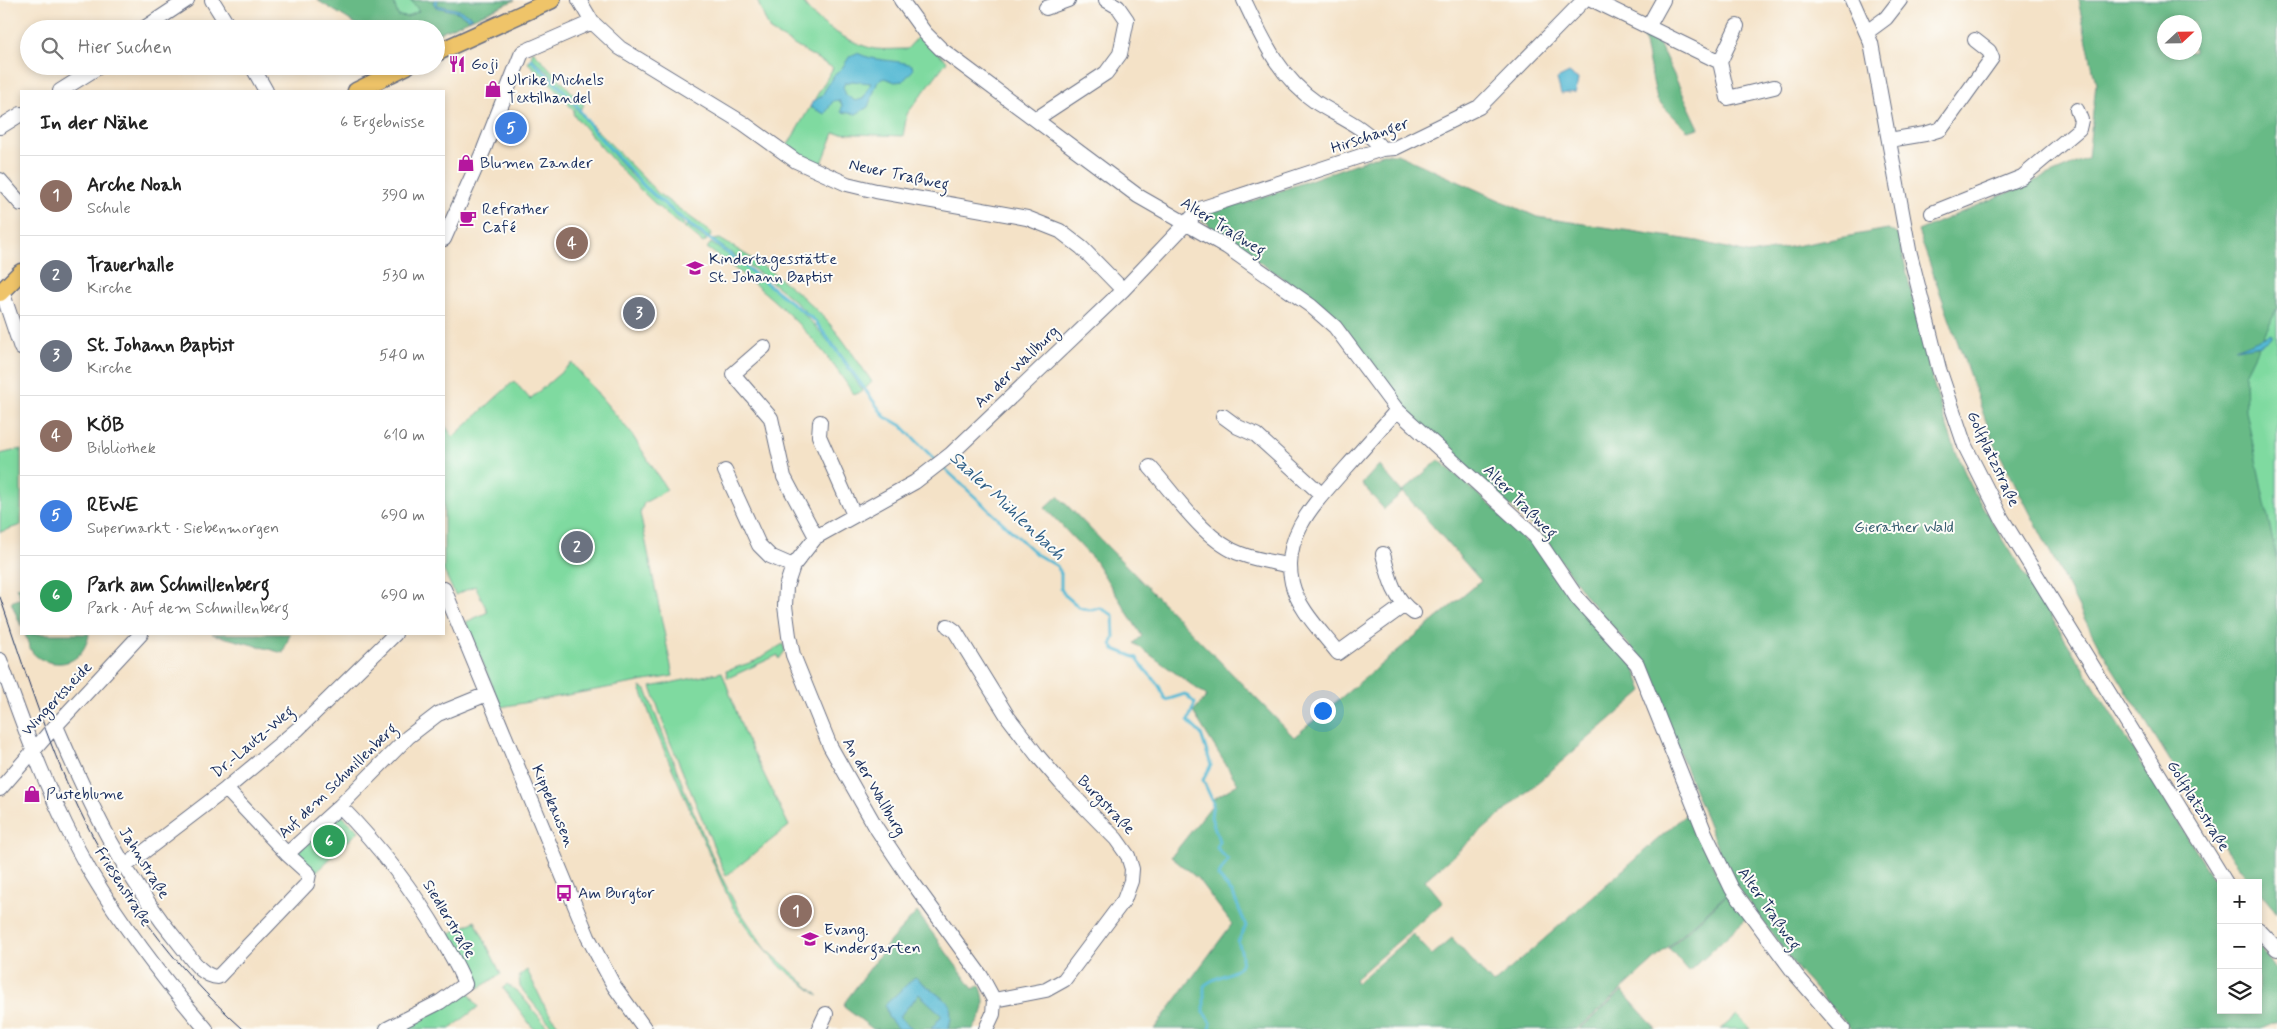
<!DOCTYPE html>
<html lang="de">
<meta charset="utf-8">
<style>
:root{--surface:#fff;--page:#f6f6f6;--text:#222;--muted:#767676;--line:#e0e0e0;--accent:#b5179e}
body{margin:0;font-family:Mynerve,sans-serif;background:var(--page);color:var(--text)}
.controls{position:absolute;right:15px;bottom:15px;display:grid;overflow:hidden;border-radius:0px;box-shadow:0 2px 8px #0003}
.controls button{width:45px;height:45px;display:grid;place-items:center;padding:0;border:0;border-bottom:1px solid var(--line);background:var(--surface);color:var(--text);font:25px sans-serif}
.compass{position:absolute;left:2157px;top:15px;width:45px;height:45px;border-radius:50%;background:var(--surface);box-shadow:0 2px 8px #0003;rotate:68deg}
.you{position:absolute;left:1322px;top:710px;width:18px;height:18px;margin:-12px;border:4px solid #fff;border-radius:50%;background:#1a73e8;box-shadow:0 0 0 8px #1a73e833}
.badge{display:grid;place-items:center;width:32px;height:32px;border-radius:50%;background:var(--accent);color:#fff;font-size:16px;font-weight:700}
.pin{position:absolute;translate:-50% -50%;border:2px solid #fff;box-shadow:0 1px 5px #0006}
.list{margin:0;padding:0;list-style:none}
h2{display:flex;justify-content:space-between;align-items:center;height:65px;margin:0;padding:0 20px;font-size:21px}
h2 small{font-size:16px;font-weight:400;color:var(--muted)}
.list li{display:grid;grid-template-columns:32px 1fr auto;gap:15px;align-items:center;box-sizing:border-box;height:80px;padding:0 20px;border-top:1px solid var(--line)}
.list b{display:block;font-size:19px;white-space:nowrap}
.list p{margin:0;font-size:16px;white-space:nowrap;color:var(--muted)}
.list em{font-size:16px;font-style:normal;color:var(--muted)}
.icon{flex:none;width:28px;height:28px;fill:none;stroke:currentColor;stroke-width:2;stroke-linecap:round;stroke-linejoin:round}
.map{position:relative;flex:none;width:2277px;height:1029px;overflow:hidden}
.search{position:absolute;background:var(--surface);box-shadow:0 2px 8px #0003;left:20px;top:20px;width:425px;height:55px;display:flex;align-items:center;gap:12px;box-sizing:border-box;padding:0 18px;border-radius:28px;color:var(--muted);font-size:19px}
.panel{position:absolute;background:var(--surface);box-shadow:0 2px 8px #0003;left:20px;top:90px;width:425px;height:545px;border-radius:0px}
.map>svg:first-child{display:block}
.green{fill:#7fdaa0;stroke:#4d847f}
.forest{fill:#67ba86;stroke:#417472;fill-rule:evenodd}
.water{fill:#55b9d4;stroke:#387499;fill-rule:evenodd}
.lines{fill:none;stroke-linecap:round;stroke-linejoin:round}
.stream{stroke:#55b9d4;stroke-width:3}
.minor-casing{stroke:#676e83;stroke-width:16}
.major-casing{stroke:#676e83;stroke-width:19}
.minor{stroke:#fff;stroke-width:14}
.major{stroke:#efc469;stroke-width:16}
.tram{stroke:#1b2f5e;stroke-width:1}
.labels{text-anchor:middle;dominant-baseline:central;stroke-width:4;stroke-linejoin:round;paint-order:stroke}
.poi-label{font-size:16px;fill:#1b2f5e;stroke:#fdfcf7;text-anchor:start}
.street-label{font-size:16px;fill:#1b2f5e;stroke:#fdfcf7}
.park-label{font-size:16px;fill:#345a6e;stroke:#fdfcf7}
.water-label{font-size:18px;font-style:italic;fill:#2f5f87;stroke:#fdfcf7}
</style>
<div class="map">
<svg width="2277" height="1029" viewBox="0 0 2277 1029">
<rect width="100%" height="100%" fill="#fdfcf7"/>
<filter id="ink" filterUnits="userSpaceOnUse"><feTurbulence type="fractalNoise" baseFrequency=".02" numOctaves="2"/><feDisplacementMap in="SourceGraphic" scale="10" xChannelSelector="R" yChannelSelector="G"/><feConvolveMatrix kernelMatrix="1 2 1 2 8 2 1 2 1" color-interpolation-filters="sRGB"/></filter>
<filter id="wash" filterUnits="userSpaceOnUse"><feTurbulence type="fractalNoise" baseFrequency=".0096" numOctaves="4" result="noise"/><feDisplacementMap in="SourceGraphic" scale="20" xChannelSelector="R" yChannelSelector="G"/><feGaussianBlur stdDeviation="1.12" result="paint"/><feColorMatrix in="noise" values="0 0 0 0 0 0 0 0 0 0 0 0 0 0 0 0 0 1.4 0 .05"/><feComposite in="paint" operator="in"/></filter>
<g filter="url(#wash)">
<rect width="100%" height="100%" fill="#f4e2c7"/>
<!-- green -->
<path class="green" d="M393,0h18l9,11 -13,6 -9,-1z
M757,0h45c9,21 51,45 73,49 10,1 22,0 32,0l12,-13 28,25 -40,53 -4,22 -69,-3 -13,33 -20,-8 -15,-10 47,-80 -63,-37z
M533,51l51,54 -3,4 -32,-36 -18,-16z
M530,60c46,38 73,91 118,131 9,9 32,25 36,34l-2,2c-42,-33 -75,-73 -109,-113l1,-3 -24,-28 -22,-20z
M591,124l68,70 53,39 -4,5c-43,-32 -88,-69 -117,-114z
M687,225l20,15 -4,3 -19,-16z
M720,239c40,23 77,49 109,84 16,18 29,39 43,59l-7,7c-19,-28 -37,-55 -61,-79 -28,-27 -60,-48 -91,-70z
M711,243c40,27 80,54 112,92 15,17 27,37 40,56l-9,4c-41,-65 -85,-102 -147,-147z
M2277,275v542l-56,-424z
M572,363l59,70 36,57 -23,13 -4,10 33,163 -172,31 -35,-85 22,-10 -13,-26 -20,9 -11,-24v-147l9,13 61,-56 16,18z
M21,449v76l-21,7v-78z
M783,644l2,7 -6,8 -1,-4 -50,23 -2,-7 29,-10z
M722,672l22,61 45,93 -63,50 -57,-137 -18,-52z
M640,687l6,3 40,104 34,80 17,33 29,42 53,47 -38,-29 -28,-31 -21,-30 -77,-177z
M338,815h3l18,16 -44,42 -16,-17v-6z
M475,921l26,53 -22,14 -34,-52z
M527,970l19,39 15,20h-7l-34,-42 -1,-11z
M507,984l12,9 30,36h-14l-3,-2 -29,-39z
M457,990l6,4 6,-1 9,14 -28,22h-72z
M1737,1015l13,14h-29z"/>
<!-- forest -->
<path class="forest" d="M317,0h76l5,16 9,1 12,-6 -8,-11h24l-1,3 2,4 22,5 11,7 3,-2 -35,-12 -1,-3 2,-2h77l-79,34v-5h-72z
M2078,0h199v309l-32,65 1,37 31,150v352l-19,-23v-7h-6l-25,-31 -129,-207 -105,-204 -75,-210 170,-73 8,-74zM2164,22h30v30h-30z
M1642,30l14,7 43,91 -11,3 -31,-31z
M1382,154h15l140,63 161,24 53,13 137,-25 10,6c21,87 36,178 77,259l246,397v119h37v-65l19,26v51l-16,7h-410l-51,-57 -72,-98 -85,-213 -56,-63 -44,-62 -134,-121 -70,-94 -46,-36 -83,-56 -2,-6 -6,-2 6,-10 36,-7z
M1439,460l56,49 31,33 5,-3 103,128 9,24 -218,189 18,22 -88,77 2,4 56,-49 19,21 20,-17 41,46 198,-174 27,68 11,14 -151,137h-424l78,-105 -35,-46 -26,-21 41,-52 1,-6 25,-15 -45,-72 14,-16 -73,-53 8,-7 -47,-75 -50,-53 13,-12 236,241 187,-156 -78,-89 -19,17 -22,-25 17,-19 23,27z
M21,586v40l-10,-24 10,-4 -5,-11z
M25,634h64v1c-5,21 -19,32 -40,27 -6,-1 -13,-5 -17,-10 -3,-5 -5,-12 -7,-18z
M212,634h78l-7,19z
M1729,893l18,25 -58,53 -20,-23z
M917,912l56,77 7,-4c7,18 5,28 -7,44h-100l-29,-22 1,-5 46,-62z
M1622,991l34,38h-76z"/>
<!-- water -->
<path class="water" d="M435,0h3l-1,5 23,5 13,7 -4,2 -11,-7 -22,-5 -3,-5z
M857,53c18,9 37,6 55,12l1,5 -10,11 -8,1 -10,-4 -7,3 -10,26 -12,7 -15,-2 1,-7 -3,-5 -6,1 -8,13 -15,-7 3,-6 8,-4 13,-22 8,-7 8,-12zM852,81l19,2 -8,16 -8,2 -9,-6 -3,-8 2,-4z
M1569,73l9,6 -2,13 -15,2 -4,-15z
M2272,334v4l-11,7 -26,4z
M915,977l35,27 1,15 -3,10h-17l11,-14 -23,-21 -20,23 14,12h-15l-10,-12 -3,-12z"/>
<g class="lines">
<!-- stream -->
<path class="stream" d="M531,59l41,40 22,32 52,57 41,35 27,19 101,79 70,96 16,8 35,36
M941,465l95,89 21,12 4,8v15l4,6 14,12 10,3 11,-2 13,7 1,23 -3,7 3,4 23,9c5,11 15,17 22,28 3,5 3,10 7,14l19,-6 10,9 -7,18 13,13 10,31 -8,15 10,22 -2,15 8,24 -2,7 11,12 -10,16 15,18 13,32 -8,16c15,36 -15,27 -34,44v27l7,10 -1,6"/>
</g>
</g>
<g filter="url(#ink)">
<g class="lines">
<!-- minor casing -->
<g class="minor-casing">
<path id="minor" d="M212,0l18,29
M579,0l13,22 28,26 123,75 53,38 51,23 29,7 151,27 33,13 22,17 41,42
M901,0l24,33 16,16 197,147 89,51 84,59 24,21 62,83 138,126 43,63 59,65 68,169 27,56 64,86 47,54
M1244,0c19,40 35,77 73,103 24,15 47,23 65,46
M1593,0l127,62 8,36 46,-11
M1852,0l19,43 38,207 30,119 26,77 37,73 224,364
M1046,8l22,-8
M1648,27l15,-27
M143,29l44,-29
M1867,32l19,-14 14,-18
M1720,62l17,-36
M252,66l14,25
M60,91l40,-25
M1036,119l70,-46 14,-19 7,-34 -9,-13 -12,-7
M0,127l21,-13
M1889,140l36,-6 16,-5 51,-71 -3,-7 -14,-11
M0,180l21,24
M1932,213l90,-36 57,-48 2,-9 -4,-10
M444,239l40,-90 37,-94 2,-3 69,-30
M2,291l19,57
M764,347l-31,27 38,44 13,59 32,60
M1397,410c-17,20 -35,40 -53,60 -28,32 -63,65 -52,113 6,26 30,49 46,70l65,-47
M1223,416l15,11 18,8 66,60
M820,422l-1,14 35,79
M1150,467c25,28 56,75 91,87 16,6 33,8 49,12
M725,471l34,74 11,11 23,10
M1383,554c6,23 11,46 31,59
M444,589l144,348 26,49 31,43
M948,626l7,5 53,86 29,38 24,28 55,56 12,17 4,13 -1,12 -7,19 -60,80 -18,10 -52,10 -1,14 -7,15
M0,660c26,73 52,146 91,213 33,55 73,107 115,156
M56,726c36,83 67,150 126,221 9,11 20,30 36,30l89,-93 2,-10 -22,-20 53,-48 68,-69 30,-23 49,-20
M0,789l48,-55 93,-100
M226,789l61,65
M340,806c39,40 72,82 100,130 9,16 19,31 25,48l-25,18 -53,27
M124,867l102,-78 72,-60 97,-95
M2258,929l19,20
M994,1000l-13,-24 -70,-96 -34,-51 -47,-83 -37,-91 -4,-19 -4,-30 1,-19 7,-21 23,-29 99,-55 36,-28 172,-164 77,-81 182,-60 13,-1 84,-41 105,-107
M819,1029l7,-15"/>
</g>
<!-- major casing -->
<g class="major-casing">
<path id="major" d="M436,53l116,-53
M356,91l51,-25
M0,293l21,-21"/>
</g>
<!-- minor -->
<use href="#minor" class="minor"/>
<!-- major -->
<use href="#major" class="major"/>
<!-- tram -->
<path class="tram" d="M0,597c24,70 46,143 78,210 40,84 96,160 165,222"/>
</g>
</g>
<!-- icons -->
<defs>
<g id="restaurant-bare" transform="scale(1.35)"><path d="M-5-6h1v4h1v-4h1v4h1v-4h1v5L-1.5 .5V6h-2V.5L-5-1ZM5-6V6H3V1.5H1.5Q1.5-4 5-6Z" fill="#b5179e" stroke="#fdfcf7" stroke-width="2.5" paint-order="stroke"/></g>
<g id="shop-bare" transform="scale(1.35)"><path d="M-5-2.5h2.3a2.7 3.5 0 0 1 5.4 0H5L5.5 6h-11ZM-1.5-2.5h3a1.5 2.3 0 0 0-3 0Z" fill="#b5179e" stroke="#fdfcf7" stroke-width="2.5" paint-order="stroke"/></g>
<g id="cafe-bare" transform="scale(1.35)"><path d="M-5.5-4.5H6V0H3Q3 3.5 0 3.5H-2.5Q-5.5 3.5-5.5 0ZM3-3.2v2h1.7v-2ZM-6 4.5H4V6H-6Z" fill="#b5179e" stroke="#fdfcf7" stroke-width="2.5" paint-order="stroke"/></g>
<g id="school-bare" transform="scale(1.35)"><path d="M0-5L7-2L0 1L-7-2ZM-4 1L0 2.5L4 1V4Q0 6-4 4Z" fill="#b5179e" stroke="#fdfcf7" stroke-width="2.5" paint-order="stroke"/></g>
<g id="bus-bare" transform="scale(1.35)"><path d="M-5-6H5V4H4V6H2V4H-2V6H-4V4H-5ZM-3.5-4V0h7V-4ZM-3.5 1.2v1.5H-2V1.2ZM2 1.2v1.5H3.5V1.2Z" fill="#b5179e" stroke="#fdfcf7" stroke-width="2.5" paint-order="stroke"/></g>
</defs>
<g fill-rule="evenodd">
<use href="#restaurant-bare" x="457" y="64"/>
<use href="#shop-bare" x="493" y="89"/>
<use href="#shop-bare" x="466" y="163"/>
<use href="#cafe-bare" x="468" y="218"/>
<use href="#school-bare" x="695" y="268"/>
<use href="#shop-bare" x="32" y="794"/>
<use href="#bus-bare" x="564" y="893"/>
<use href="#school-bare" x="810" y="939"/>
</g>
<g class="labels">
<!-- poi labels -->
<g class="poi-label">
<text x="471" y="64">Goji</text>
<text x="507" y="80">Ulrike Michels<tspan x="507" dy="18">Textilhandel</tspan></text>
<text x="480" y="163">Blumen Zander</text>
<text x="482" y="209">Refrather<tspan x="482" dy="18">Café</tspan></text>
<text x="709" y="259">Kindertagesstätte<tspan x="709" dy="18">St. Johann Baptist</tspan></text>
<text x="46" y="794">Pusteblume</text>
<text x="578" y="893">Am Burgtor</text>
<text x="824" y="930">Evang.<tspan x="824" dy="18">Kindergarten</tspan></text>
</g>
<!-- street labels -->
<g class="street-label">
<text transform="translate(1370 136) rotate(-19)">Hirschanger</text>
<text transform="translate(899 175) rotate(12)">Neuer Traßweg</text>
<text transform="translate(1223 227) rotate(32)">Alter Traßweg</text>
<text transform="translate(1017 367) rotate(-44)">An der Wallburg</text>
<text transform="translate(1993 459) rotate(65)">Golfplatzstraße</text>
<text transform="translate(1520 502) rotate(45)">Alter Traßweg</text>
<text transform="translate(57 699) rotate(-47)">Wingertsheide</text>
<text transform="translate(253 742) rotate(-40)">Dr.-Lautz-Weg</text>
<text transform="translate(338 781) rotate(-44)">Auf dem Schmillenberg</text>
<text transform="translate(874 787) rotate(60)">An der Wallburg</text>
<text transform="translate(1106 805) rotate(46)">Burgstraße</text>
<text transform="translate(553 806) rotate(67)">Kippekausen</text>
<text transform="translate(2198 806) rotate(58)">Golfplatzstraße</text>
<text transform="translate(144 863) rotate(58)">Jahnstraße</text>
<text transform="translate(123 887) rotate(57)">Friesenstraße</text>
<text transform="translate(1769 909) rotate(55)">Alter Traßweg</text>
<text transform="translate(449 919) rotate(59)">Siedlerstraße</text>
</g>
<!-- park labels -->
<g class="park-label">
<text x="1904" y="527">Gierather Wald</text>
</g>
<!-- water labels -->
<g class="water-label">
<text transform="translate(1007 506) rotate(43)">Saaler Mühlenbach</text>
</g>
</g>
</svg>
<div class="controls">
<button>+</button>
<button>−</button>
<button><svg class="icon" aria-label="layers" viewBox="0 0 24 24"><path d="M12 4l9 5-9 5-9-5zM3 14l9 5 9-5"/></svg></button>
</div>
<svg class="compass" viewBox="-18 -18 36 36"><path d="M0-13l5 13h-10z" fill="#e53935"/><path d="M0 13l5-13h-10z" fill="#767676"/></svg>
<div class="you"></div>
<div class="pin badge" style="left:796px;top:911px;background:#8d6e63">1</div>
<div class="pin badge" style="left:577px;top:547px;background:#6b7280">2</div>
<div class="pin badge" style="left:639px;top:313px;background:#6b7280">3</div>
<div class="pin badge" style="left:572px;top:243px;background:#8d6e63">4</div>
<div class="pin badge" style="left:511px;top:128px;background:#3f7fe0">5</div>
<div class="pin badge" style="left:329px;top:841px;background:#2e9e5b">6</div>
<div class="search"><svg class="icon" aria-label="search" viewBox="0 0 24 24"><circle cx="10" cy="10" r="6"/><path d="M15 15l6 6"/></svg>Hier suchen</div>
<section class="panel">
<h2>In der Nähe<small>6 Ergebnisse</small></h2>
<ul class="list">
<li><span class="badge" style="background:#8d6e63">1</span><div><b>Arche Noah</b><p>Schule</p></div><em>390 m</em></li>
<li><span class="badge" style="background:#6b7280">2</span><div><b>Trauerhalle</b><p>Kirche</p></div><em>530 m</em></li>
<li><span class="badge" style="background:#6b7280">3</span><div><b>St. Johann Baptist</b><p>Kirche</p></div><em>540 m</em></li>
<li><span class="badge" style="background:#8d6e63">4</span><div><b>KÖB</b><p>Bibliothek</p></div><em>610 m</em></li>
<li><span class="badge" style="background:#3f7fe0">5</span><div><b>REWE</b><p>Supermarkt · Siebenmorgen</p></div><em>690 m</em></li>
<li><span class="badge" style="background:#2e9e5b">6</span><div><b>Park am Schmillenberg</b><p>Park · Auf dem Schmillenberg</p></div><em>690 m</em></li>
</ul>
</section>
</div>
